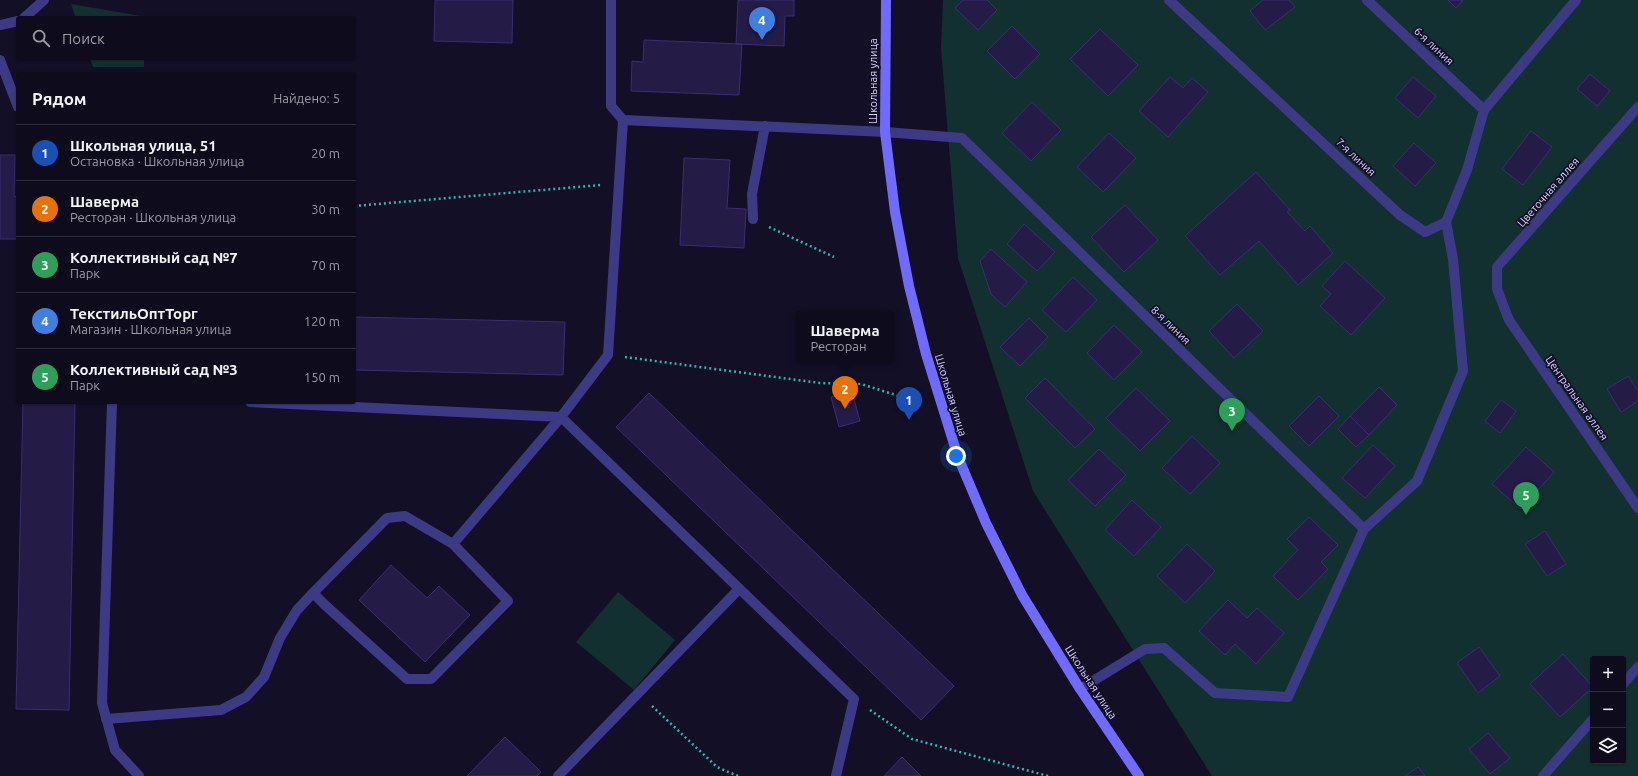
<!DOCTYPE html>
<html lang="ru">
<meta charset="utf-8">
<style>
:root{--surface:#0e0b1c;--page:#1c1929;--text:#f1f3f6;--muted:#9b9ba3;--line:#2e2b3b;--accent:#db2777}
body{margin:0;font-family:Ubuntu,sans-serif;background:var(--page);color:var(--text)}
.controls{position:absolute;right:12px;bottom:12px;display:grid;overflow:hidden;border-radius:4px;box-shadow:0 1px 3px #0004}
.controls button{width:36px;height:36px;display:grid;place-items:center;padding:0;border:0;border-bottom:1px solid var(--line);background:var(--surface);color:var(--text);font:20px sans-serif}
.you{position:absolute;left:956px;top:456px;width:14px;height:14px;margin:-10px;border:3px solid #fff;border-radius:50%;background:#1a73e8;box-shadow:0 0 0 6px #1a73e833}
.badge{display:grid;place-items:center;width:26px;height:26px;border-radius:50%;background:var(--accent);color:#fff;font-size:13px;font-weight:700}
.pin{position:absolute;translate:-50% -33px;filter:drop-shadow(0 1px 2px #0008)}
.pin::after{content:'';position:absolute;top:21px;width:14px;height:12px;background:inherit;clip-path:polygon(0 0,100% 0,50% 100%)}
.popup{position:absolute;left:796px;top:311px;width:98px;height:52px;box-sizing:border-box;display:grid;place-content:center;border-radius:4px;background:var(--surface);filter:drop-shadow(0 1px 3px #0005);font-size:13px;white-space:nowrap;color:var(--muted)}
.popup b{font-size:15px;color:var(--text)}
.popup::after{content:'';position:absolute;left:50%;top:100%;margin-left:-8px;border:8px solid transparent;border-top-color:var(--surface)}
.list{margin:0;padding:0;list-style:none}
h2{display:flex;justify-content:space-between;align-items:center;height:52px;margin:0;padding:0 16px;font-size:17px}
h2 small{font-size:13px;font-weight:400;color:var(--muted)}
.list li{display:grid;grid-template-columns:26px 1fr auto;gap:12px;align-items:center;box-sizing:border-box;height:56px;padding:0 16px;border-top:1px solid var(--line)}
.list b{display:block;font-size:15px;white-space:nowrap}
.list p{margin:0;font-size:13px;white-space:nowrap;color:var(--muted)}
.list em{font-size:13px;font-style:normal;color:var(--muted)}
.icon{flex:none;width:22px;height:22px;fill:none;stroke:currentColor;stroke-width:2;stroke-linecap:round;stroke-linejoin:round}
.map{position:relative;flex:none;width:1638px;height:776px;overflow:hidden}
.search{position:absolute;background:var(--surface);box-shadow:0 1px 3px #0004;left:16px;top:16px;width:340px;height:44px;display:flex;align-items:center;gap:10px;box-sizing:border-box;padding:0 14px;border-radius:4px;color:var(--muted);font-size:15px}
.panel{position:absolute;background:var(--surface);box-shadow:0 1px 3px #0004;left:16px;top:72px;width:340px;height:332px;border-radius:4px}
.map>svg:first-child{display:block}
.green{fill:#12302f;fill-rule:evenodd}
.building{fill:#241b47;stroke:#3b2d73}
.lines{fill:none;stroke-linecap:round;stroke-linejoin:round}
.path{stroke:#2fb8b0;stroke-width:2.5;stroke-dasharray:2 3;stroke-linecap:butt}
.lane{stroke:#3d3a85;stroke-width:10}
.secondary{stroke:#6f6bff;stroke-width:10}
.labels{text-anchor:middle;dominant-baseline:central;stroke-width:3.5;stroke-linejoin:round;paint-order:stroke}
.street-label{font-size:11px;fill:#d9d4ff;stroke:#130f26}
</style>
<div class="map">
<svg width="1638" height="776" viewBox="0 0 1638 776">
<rect width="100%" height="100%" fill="#130f26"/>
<!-- green -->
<path class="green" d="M943,0h695v776h-426l-179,-285 -75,-233 -17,-210zM1593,659h30v102h-30z
M71,4l76,13v1h-71z
M90,58h54v9h-51z
M618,592l57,48 -41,50 -58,-48z"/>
<!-- building -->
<path class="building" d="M435,0h78l-1,43 -78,-2z
M738,0h56v16h-9l-1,30 -48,-2z
M963,0h24l10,10 -19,20 -23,-22z
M1263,0h26l6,7 -30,23 -15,-19z
M1448,0h15l-7,8z
M1012,26l28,28 -25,25 -28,-28z
M1100,29l38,36 -30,31 -38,-37z
M644,40l98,4 -3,51 -108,-4 1,-30 11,1z
M1590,74l20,17 -13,15 -20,-17z
M1170,77l13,11 9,-10 16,14 -40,45 -29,-26z
M1413,77l23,19 -18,22 -23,-20z
M1032,102l29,28 -30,31 -29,-28z
M1531,131l21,16 -29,38 -21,-16z
M1109,133l27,25 -33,34 -26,-25z
M1414,143l22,20 -21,23 -22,-20z
M0,155h15l-1,41 4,1v42h-18z
M684,158l46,2 -3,48 19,1 -2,39 -64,-3z
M1256,172l34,38 -3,2 18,19 5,-5 23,27 -35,32 -39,-44 -39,34 -35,-39z
M1125,205l33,35 -34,32 -33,-35z
M1024,224l31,28 -18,19 -30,-27z
M991,249l36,33 -22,25 -14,-13 -11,-33z
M1345,261l40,37 -34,37 -31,-29 11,-12 -9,-8z
M1073,277l24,23 -31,32 -24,-22z
M1237,304l26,27 -29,27 -25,-27z
M354,317l211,5 -2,53 -209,-5z
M1029,318l19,19 -28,29 -20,-19z
M1114,325l28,27 -28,28 -27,-27z
M1628,376l10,15v10l-17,11 -14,-23z
M1045,378l50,51 -20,19 -50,-50z
M1379,387l18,18 -28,30 -19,-19z
M1136,388l34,33 -30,30 -34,-33z
M852,392l8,29 -21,6 -8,-30z
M649,393l305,293 -33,34 -305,-293z
M1319,396l20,20 -30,30 -20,-20z
M1501,400l15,11 -16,22 -15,-12z
M23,402h52l-6,308 -53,-1z
M1350,416l19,19 -13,12 -18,-18z
M1192,436l28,27 -30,31 -28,-26z
M1373,445l22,21 -30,32 -23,-20z
M1526,447l28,25 -33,37 -29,-25z
M1099,449l27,26 -31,31 -27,-26z
M1132,500l29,27 -27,29 -29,-26z
M1309,517l29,28 -17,17 7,7 -30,31 -25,-24 25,-26 -11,-11z
M1545,531l21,33 -19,12 -22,-32z
M1187,544l28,27 -30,32 -28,-27z
M391,565l36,33 12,-12 31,29 -45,47 -66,-62z
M1228,600l19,18 10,-10 27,25 -28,31 -21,-20 -10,11 -26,-24z
M1479,647l21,29 -22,17 -21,-30z
M1563,654l30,33 -33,30 -30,-33z
M1488,733l22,25 -20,16 -21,-25z
M505,737l36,35 -4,4h-70z
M902,757l19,19h-37z
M1418,767l7,9h-20z"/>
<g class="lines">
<!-- path -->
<path class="path" d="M354,206l247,-21
M769,227l65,30
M625,357l195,26 41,1 60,19
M652,706l65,61 21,9
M870,710l42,29 136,37"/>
<!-- lane -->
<path class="lane" d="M611,0v106l12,14
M1169,0l231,215 25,17 21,-10 21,-52 17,-60 92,-110
M1367,0l117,110
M24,18l20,-18
M0,25l18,-4
M0,60l18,47
M1638,107l-141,160v22l12,31 129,188
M753,219l-1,-25 13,-68
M112,402l-10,301 13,47 24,26
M250,402l311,15 47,-62 15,-235 262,12 77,6 402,391
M453,544l-48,-28 -18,2 -74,75 12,12 82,74h24l77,-78 -55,-57 108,-127 293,282 -18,77
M1623,684l15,-17
M1080,689l65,-40 19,-1 51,45 73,4 76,-168 53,-48 46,-110 -10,-112 -7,-37
M106,719l115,-9 25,-13 18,-20 16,-39 17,-28 16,-17
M558,776l181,-187
M1543,776l50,-57"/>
<!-- secondary -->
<path class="secondary" d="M886,0l-1,132 10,80 14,74 17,68 32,103 28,66 36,72 58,94 59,87"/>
</g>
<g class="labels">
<!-- street labels -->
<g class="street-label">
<text transform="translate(1434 46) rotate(43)">6-я линия</text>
<text transform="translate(873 81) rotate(-90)">Школьная улица</text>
<text transform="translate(1356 157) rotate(43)">7-я линия</text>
<text transform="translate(1548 192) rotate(-49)">Цветочная аллея</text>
<text transform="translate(1171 325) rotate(44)">8-я линия</text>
<text transform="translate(951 395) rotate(73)">Школьная улица</text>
<text transform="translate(1577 398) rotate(55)">Центральная аллея</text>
<text transform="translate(1091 682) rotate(57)">Школьная улица</text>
</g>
</g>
</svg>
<div class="controls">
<button>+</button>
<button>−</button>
<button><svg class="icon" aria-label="layers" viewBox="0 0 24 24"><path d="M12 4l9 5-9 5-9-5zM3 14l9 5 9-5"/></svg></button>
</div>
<div class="you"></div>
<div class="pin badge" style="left:909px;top:420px;background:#1a4fb4">1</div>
<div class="pin badge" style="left:845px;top:409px;background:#e8710a">2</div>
<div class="popup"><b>Шаверма</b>Ресторан</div>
<div class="pin badge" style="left:1232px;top:431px;background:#2e9e5b">3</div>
<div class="pin badge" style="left:762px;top:40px;background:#3f7fe0">4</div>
<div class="pin badge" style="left:1526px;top:515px;background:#2e9e5b">5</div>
<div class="search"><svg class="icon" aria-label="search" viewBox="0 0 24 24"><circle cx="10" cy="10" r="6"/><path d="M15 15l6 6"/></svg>Поиск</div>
<section class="panel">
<h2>Рядом<small>Найдено: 5</small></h2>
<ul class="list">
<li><span class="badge" style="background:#1a4fb4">1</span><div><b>Школьная улица, 51</b><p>Остановка · Школьная улица</p></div><em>20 m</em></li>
<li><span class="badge" style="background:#e8710a">2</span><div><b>Шаверма</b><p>Ресторан · Школьная улица</p></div><em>30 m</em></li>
<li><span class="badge" style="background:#2e9e5b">3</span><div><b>Коллективный сад №7</b><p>Парк</p></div><em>70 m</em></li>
<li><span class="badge" style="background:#3f7fe0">4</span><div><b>ТекстильОптТорг</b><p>Магазин · Школьная улица</p></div><em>120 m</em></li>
<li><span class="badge" style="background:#2e9e5b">5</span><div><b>Коллективный сад №3</b><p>Парк</p></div><em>150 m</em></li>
</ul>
</section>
</div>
